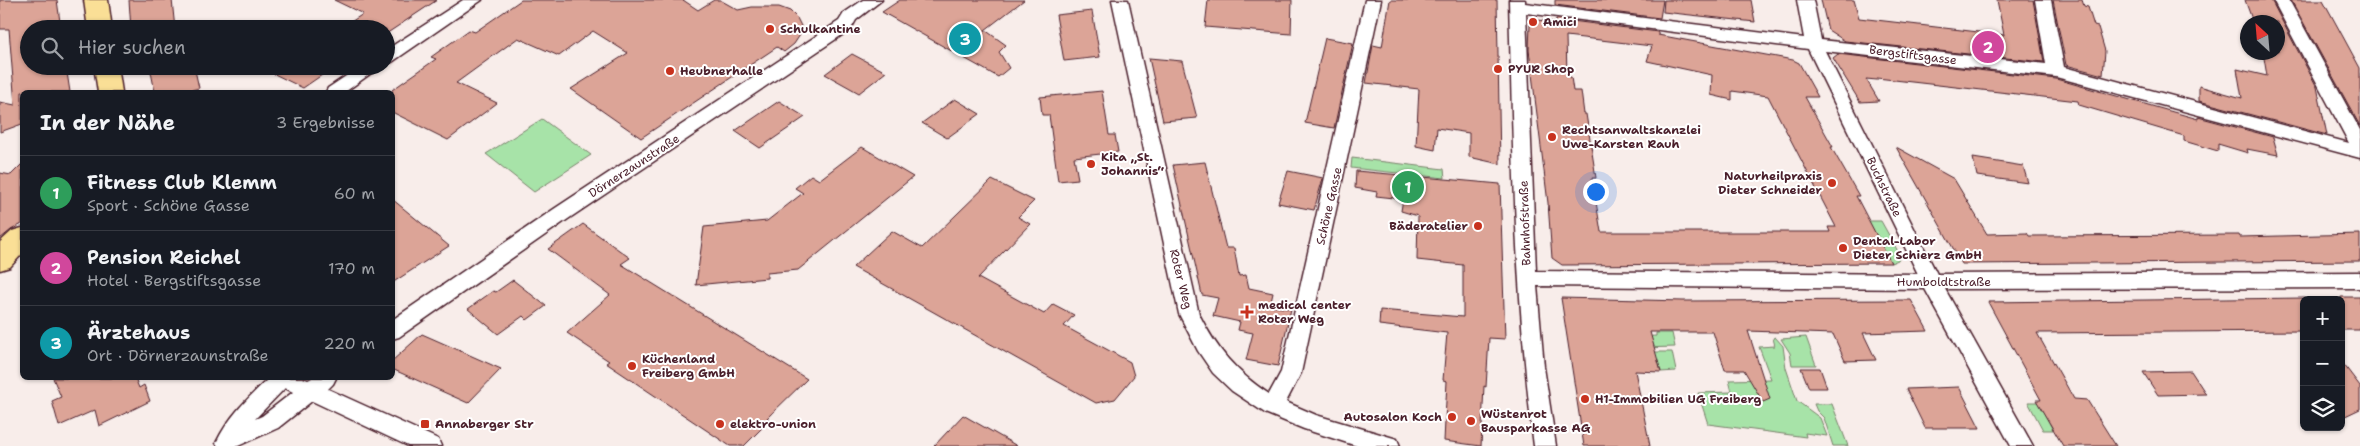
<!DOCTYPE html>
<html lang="de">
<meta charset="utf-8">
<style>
:root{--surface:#171b24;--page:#242831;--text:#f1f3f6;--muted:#9ea1a6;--line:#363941;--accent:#ea580c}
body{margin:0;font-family:"Shantell Sans",sans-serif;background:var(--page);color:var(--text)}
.controls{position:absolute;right:15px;bottom:15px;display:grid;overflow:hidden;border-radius:8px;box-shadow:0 1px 4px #0004}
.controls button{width:45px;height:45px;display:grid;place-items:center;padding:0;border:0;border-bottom:1px solid var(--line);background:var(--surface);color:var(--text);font:25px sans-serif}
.compass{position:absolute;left:2240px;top:15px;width:45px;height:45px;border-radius:50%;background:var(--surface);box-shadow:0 1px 4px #0004;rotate:334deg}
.you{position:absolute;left:1595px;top:191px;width:18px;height:18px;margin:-12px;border:4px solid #fff;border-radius:50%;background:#1a73e8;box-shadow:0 0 0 8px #1a73e833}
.badge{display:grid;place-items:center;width:32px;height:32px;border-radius:50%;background:var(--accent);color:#fff;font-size:16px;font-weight:700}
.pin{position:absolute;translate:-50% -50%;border:2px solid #fff;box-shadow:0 1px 5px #0006}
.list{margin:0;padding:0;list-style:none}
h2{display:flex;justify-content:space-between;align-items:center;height:65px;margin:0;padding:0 20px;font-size:21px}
h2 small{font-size:16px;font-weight:400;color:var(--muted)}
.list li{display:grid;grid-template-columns:32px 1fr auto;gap:15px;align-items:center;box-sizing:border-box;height:75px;padding:0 20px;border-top:1px solid var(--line)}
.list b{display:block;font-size:19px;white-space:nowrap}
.list p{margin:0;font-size:16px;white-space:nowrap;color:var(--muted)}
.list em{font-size:16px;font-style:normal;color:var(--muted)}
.icon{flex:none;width:28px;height:28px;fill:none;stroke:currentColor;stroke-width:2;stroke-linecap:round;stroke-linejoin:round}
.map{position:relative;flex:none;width:2360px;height:446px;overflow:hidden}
.search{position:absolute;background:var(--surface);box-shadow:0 1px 4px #0004;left:20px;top:20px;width:375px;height:55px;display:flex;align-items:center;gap:12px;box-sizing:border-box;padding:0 18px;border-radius:28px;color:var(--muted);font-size:19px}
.panel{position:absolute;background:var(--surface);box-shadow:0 1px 4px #0004;left:20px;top:90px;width:375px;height:290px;border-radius:8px}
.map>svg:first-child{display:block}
.green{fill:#a7e3a8;stroke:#78816a}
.building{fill:#dca497;stroke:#4a1f2b;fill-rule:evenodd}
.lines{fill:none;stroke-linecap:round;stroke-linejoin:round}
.street-casing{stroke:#4a1f2b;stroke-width:3}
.primary-casing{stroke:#4a1f2b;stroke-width:3}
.street{fill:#fff;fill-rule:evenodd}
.primary{fill:#fadf96;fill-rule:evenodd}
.poi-dot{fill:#c8321e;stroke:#fff;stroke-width:2}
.labels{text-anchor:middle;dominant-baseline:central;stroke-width:4;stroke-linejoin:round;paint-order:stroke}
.poi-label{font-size:12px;font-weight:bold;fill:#4a1f2b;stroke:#fff;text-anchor:start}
.street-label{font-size:12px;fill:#4a1f2b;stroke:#fff}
</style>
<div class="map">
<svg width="2360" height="446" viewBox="0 0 2360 446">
<rect width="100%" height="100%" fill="#f8edea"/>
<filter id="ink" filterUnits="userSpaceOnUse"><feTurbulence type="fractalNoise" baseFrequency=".02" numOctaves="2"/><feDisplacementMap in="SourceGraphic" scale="10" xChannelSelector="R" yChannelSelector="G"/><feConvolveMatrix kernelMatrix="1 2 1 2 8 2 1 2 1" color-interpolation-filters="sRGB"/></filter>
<g filter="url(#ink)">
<!-- green -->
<path class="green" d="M542,119l49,36 -57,37 -48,-38z
M1352,158l92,11 1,9 -94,-10z
M1868,221h13l19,34 -2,5 -7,3z
M1656,333h16l3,14 -34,1 -4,-11 19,-1z
M1775,337l8,9 3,22 11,33 23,17 7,18 -22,-3 1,4 -98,-13 -10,-31 34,-1 -3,-12 42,-1 -12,-32 16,-1 -2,-8z
M1806,337l10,28h-24l-2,-12 -9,-14z
M1642,352h30l4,19 -15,1 -3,-11z
M2028,402h10l15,28h-10z
M1814,404h18l16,42h-15l-9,-28 -7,-7z"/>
<!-- building -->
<path class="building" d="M0,0h57l4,29h-32v37h37l4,26h-48v32l-22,8v-30l15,3 -6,-76h-9z
M129,0h43l3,29h-44z
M334,0h103l-51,34v-5h-46l23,-15z
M521,0h162l15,10 16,-10h6l18,10 14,-3h27l11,4 7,7 4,8 -1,9 -6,9 -10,8 -7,-5 -136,91 -70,-49 57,-36 -35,-22 -34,25 -41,-18 -62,45 41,20 -49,37 -56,-28v-22l44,-31 -5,-2 38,-27 6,2z
M900,0h124l-39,30 21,15 -7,7 10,16 -11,9 -116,-65z
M1208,0h84l-1,34 -86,-7z
M1390,0h107l3,164 -31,-7v-24l-32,-5 -2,22 -19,-4 3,-57 -53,-6 7,-38 9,2z
M1555,0h108l-3,18 -105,-13z
M1664,0h87l4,22 -92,-10z
M1821,0h33l5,18 145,17 -7,-35h36l11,62 -199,-21 -17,-11z
M2053,0h29l2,6 4,1 6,19 4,1 7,24 -2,24 -37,-10z
M2245,0h26l46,87 10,48 -128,-34v-15l43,12 -5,-29 30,7 -4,-24h15v-30h-25z
M2291,0h32l37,68v58z
M1092,11l8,46 -36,4 -8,-46z
M1556,19l102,13v3l135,25 6,3 19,34h-13l28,50h-2l28,49h-3l35,67 -329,2 -10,-7 -4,-55 -19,-153 1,-26 7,-4 19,2zM1566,36l86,10 -5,15 65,14 -1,20 21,5v-9l36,5 68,131h-8l2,5h-229l-9,-54h4l-10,-64h-2l-3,-23h-8l-2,-14 -4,-1z
M1325,38l28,5 -19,85 -29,-5z
M852,54l34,18 -27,21 -34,-19z
M1838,54l218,25 142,40v-2l75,20 5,18 -31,-6 1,4 -30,-9v7l-34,-10v-5l-105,-31 -1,-4 -201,-23v2l-11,-1 13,22 -19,1 -27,-44z
M1149,58l33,3 15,57 -34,3z
M169,66h25l5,22 -15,4h-29l-4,-20z
M258,66h77l-32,22z
M1102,91l7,44h6l3,17 -44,5 4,22 -20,2 -9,-66h-7l-2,-18z
M955,99l25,15 -33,24 -25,-15z
M779,101l26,16 -45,31 -25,-17z
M862,147l51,30 -115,93 -31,3v5l-71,7 8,-58 63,-6 36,-28 -8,-5 16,-13 8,5z
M1896,147l58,32 33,55 40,-1 2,3 210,-1 1,2 120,-3v27l-398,3z
M1973,158l50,8 5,17 -51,-7z
M1205,162l21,86h8l5,28 7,-1 3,13 24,5 -3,13 21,3 -13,57 -32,-6 7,-27 -15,-3 2,-8 -27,-6 5,-18 -16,-3 -29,-130z
M22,164v60l-11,6 -11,9v-66l11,2z
M1288,171l35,7 -9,32 -36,-7z
M1356,171l144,13 5,155 -16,-1 -3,49 -2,-1 -3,60 -37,-5 3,-60 -4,-1 4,-47 -68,-8 1,-15 83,7v-52l-46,-5 1,-44 -17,-5 2,-12 -27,-3 1,-4 -22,-4z
M992,180l42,21 -16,16 12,7 -52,54 66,36 9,-10 21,11 -10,11 66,36 4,14 -19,23 -19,4 -243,-136 39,-36 30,17z
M392,199l57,47 -57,37z
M583,224l47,34 -9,6 186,115 -40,39 3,2 -26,26h-14l-124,-83 3,-2 -42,-28 43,-38 -62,-46z
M513,280l33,26 -19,14 -4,-4 -25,18 -30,-25 25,-18 3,1z
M2341,297h19v33h-19z
M1561,298l122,3 228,-1 17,31 -65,2 13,27 -31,1 -12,-27 -85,-3 22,68 -7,3 -19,-32h-19l-12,-38h-63l11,40 -26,-1 15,75h-66z
M2304,298v33l-267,2 37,66 13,1 29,46h-53l-27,-46h5l-53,-98z
M422,334l34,15 45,20 -33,34 -76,-34v-8z
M2341,361l19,25v23l-19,9z
M1801,368h19l7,20h-18z
M2191,371l15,23 -48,1 -15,-23z
M53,378h82l4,10 5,-3 6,16 -51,25 -4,-16 -36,16 -7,-25 9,-4z
M1959,387l21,41h-55l-19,-39z
M963,415l54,31h-83z"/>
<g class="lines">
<!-- street casing -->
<g class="street-casing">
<path id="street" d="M463,0h19l-90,62 -6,1v-13z
M863,0h19l-26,20 -5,9 -283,190 -169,118 -7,2v-19l162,-111 285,-188 5,-8z
M1112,0h16l71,314c18,36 36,57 70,80l12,-22 84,-372h16l-80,373 -15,29 30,13 81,24 3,7h-43l-53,-17 -39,-16 -33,-22 -19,-18 -15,-22 -19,-37z
M1509,0h16v3l279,35 -7,-38h16l8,40 225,24 -11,-64h16l13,67 285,76 -76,-143h16l71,130v28l-304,-81 -231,-26 112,223 423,-2v16l-415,1 88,157h-22l-86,-157 -388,-3 7,81 12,79h-22c-19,-148 -21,-298 -25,-446zM1526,13l282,36 110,225 -382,-3z
M361,66h20l-36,26h-19l2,-4z
M269,378h34l5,2 4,-2h24l-3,6 -5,5 110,50 3,7h-33l-96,-45 -34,27 -40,18h-20l-2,-3c13,-27 32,-45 53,-65zM285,388l8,4 -31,24 -7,3z"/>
</g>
<!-- primary casing -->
<g class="primary-casing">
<path id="primary" d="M84,0h24l4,29h-24z
M94,66h24l4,26h-24z
M22,228v26l-12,13 -10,3v-28l12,-11z"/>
</g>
<!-- street -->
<use href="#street" class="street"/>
<!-- primary -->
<use href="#primary" class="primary"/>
</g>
</g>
<!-- markers -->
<g class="poi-dot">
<circle cx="1533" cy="22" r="5"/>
<circle cx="770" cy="29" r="5"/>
<circle cx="1498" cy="69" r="5"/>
<circle cx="670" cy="71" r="5"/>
<circle cx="1552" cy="137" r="5"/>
<circle cx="1091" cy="164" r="5"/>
<circle cx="1832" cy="183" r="5"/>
<circle cx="1478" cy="226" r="5"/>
<circle cx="1843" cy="248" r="5"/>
<path d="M1244.5 304.5h5v5h5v5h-5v5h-5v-5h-5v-5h5z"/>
<circle cx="632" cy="366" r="5"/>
<circle cx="1585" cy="399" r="5"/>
<circle cx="1452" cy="417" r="5"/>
<circle cx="1471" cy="421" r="5"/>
<rect x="420" y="419" width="10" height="10" rx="2.5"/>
<circle cx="720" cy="424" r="5"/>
</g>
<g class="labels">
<!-- poi labels -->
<g class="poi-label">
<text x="1543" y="22">Amici</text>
<text x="780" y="29">Schulkantine</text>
<text x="1508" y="69">PYUR Shop</text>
<text x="680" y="71">Heubnerhalle</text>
<text x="1562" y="130">Rechtsanwaltskanzlei<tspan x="1562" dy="14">Uwe-Karsten Rauh</tspan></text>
<text x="1101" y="157">Kita „St.<tspan x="1101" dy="14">Johannis“</tspan></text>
<text x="1822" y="176" text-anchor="end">Naturheilpraxis<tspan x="1822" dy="14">Dieter Schneider</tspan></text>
<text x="1468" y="226" text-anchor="end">Bäderatelier</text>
<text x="1853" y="241">Dental-Labor<tspan x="1853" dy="14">Dieter Schierz GmbH</tspan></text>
<text x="1258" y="305">medical center<tspan x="1258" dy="14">Roter Weg</tspan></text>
<text x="642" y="359">Küchenland<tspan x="642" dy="14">Freiberg GmbH</tspan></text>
<text x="1595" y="399">H1-Immobilien UG Freiberg</text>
<text x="1481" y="414">Wüstenrot<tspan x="1481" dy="14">Bausparkasse AG</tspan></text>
<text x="1442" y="417" text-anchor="end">Autosalon Koch</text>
<text x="435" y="424">Annaberger Str</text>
<text x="730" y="424">elektro-union</text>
</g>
<!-- street labels -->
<g class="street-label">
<text transform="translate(1913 55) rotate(7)">Bergstiftsgasse</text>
<text transform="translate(634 166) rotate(-33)">Dörnerzaunstraße</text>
<text transform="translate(1884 187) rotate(64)">Buchstraße</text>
<text transform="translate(1329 206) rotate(-77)">Schöne Gasse</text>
<text transform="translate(1525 223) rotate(-92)">Bahnhofstraße</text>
<text transform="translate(1181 279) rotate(76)">Roter Weg</text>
<text x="1944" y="282">Humboldtstraße</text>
</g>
</g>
</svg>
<div class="controls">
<button>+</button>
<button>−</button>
<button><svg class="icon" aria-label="layers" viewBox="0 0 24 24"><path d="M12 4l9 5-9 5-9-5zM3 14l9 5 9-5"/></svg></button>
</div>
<svg class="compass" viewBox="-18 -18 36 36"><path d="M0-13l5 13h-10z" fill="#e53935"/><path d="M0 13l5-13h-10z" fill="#9ea1a6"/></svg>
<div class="you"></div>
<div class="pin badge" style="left:1408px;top:187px;background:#2e9e5b">1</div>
<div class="pin badge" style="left:1988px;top:47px;background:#d1479c">2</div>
<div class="pin badge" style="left:965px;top:39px;background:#0f9aa8">3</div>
<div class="search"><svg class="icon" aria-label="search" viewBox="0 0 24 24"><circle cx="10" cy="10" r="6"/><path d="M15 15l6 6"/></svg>Hier suchen</div>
<section class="panel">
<h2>In der Nähe<small>3 Ergebnisse</small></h2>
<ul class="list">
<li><span class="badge" style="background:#2e9e5b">1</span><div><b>Fitness Club Klemm</b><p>Sport · Schöne Gasse</p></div><em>60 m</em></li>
<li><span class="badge" style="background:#d1479c">2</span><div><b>Pension Reichel</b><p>Hotel · Bergstiftsgasse</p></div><em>170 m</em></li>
<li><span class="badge" style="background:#0f9aa8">3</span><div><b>Ärztehaus</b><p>Ort · Dörnerzaunstraße</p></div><em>220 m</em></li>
</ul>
</section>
</div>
